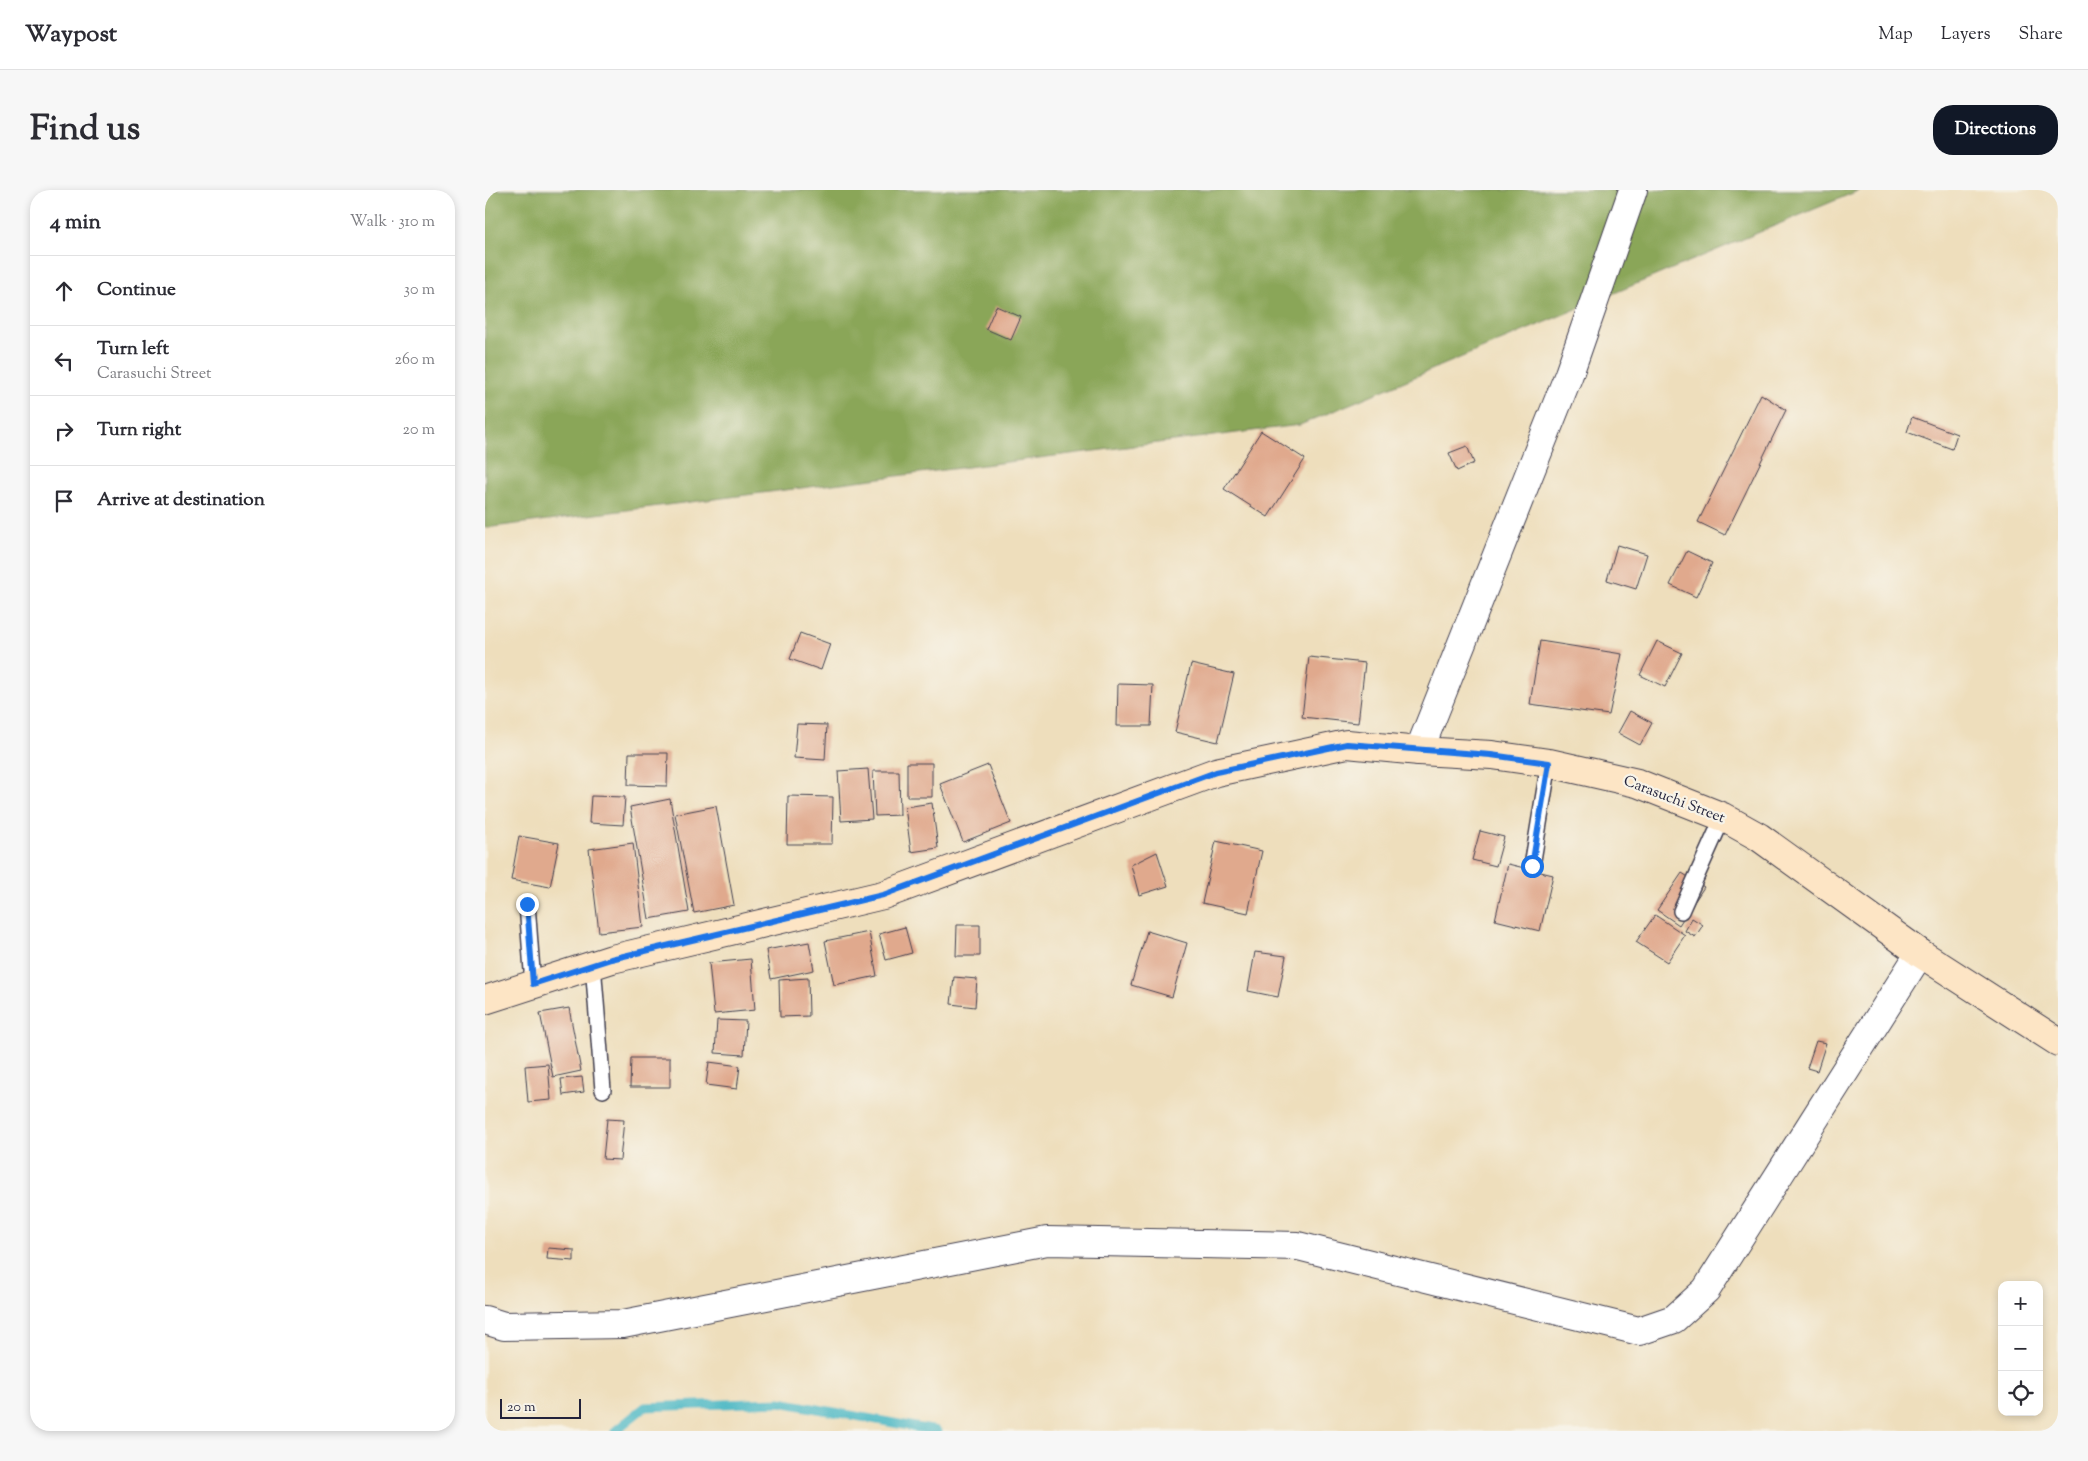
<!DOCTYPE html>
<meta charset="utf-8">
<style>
:root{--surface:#fff;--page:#f7f7f7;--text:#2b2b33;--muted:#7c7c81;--line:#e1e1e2;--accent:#111827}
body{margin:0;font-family:"Sorts Mill Goudy",serif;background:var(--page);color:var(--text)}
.controls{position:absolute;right:15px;bottom:15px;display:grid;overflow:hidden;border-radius:10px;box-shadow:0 2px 8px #0003}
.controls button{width:45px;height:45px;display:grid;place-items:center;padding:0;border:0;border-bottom:1px solid var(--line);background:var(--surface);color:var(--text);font:25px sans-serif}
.scale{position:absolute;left:15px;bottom:12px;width:81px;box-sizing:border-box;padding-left:5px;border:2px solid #22223b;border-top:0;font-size:14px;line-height:18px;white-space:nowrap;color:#22223b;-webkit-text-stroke:4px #f7f3e8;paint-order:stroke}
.stop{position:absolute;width:15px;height:15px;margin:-11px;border:4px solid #1a73e8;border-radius:50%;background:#fff}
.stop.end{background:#1a73e8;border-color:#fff;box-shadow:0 1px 5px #0008}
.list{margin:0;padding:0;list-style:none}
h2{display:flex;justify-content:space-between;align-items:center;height:65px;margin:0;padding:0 20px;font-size:21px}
h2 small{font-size:16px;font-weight:400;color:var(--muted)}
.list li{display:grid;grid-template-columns:32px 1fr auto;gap:15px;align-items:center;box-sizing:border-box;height:70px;padding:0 20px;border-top:1px solid var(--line)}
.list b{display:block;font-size:19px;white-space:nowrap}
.list p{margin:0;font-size:16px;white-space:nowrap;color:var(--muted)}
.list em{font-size:16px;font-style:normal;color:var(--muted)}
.icon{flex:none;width:28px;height:28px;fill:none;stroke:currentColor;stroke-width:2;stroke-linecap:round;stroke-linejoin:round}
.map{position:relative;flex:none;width:1573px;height:1241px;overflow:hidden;border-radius:20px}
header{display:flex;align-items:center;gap:30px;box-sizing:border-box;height:70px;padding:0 25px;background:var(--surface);border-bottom:1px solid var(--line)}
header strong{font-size:24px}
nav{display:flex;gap:28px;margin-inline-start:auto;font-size:18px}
.intro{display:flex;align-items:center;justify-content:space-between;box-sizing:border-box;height:120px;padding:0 30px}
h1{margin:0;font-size:35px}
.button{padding:12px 22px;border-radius:20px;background:var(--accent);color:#fff;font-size:18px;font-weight:700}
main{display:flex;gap:30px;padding:0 30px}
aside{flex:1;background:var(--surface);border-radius:20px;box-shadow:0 2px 8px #0003}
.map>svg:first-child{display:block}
.forest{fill:#8aa658;stroke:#56644a}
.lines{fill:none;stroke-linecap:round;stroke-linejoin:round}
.stream{stroke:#4bb8c5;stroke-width:9}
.building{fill:#e0a98d}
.lane-casing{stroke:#413e4e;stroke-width:18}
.street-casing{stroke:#413e4e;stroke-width:30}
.secondary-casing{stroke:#413e4e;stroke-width:30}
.lane{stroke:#fff;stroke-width:15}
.street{stroke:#fff;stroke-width:28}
.secondary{stroke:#fde5c5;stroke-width:28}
.route{stroke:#1a73e8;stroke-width:6}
.labels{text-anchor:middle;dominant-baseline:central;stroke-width:4.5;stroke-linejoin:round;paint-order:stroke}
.street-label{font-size:15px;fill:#22223b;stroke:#f7f3e8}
</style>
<header>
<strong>Waypost</strong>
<nav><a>Map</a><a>Layers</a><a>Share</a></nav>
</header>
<div class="intro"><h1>Find us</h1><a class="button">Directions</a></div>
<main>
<aside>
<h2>4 min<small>Walk · 310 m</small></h2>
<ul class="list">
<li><svg class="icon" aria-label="ahead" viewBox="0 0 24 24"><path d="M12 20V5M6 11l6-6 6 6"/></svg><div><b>Continue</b></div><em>30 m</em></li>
<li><svg class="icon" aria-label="left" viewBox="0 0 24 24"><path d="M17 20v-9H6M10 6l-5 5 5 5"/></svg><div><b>Turn left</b><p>Carasuchi Street</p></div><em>260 m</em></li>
<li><svg class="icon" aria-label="right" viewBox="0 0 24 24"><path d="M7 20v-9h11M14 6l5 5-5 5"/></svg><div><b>Turn right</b></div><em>20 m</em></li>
<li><svg class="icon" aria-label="arrive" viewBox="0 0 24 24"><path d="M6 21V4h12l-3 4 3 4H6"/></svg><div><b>Arrive at destination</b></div></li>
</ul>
</aside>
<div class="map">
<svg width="1573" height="1241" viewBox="0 0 1573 1241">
<rect width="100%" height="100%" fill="#f7f3e8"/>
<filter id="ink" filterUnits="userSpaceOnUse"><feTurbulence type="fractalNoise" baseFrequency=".02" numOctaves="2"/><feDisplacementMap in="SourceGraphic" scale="10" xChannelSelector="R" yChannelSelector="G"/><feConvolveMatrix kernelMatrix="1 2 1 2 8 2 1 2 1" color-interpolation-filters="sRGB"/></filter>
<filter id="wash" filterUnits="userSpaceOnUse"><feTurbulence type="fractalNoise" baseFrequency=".0096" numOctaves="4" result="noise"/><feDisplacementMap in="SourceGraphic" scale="20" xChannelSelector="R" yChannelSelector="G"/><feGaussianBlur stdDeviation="1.12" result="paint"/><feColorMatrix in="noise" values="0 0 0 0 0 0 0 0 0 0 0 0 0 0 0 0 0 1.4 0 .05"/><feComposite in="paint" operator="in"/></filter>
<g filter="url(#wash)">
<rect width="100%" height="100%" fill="#eedebc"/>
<!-- forest -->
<path class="forest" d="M0,0h1375l-560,235 -815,103z"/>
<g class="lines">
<!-- stream -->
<path class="stream" d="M130,1241l30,-24 135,-5 157,29"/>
</g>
<g id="blocks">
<!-- building -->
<path class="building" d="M511,116l25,11 -10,23 -25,-11z
M1276,204l25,16 -61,125 -27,-13z
M1427,227l45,17 -5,15 -45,-17z
M776,241l44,28 -37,58 -44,-28z
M982,256l7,17 -17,8 -8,-18z
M1132,355l30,9 -11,35 -29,-9z
M1202,361l25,12 -16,34 -26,-12z
M315,443l30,11 -9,26 -31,-11z
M1055,451l82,13 -13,61 -79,-11z
M1172,451l25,12 -17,34 -25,-12z
M824,467l56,6 -7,60 -56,-6z
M706,474l43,10 -16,68 -43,-10z
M633,494l35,1 -2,41h-34z
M1145,521l22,12 -12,22 -22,-12z
M312,534l30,1 -2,35 -31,-2z
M144,563h39l-1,33 -39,-1z
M422,573h25v34h-25z
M503,575l23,58 -48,19 -23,-58z
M383,579l4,50 -31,2 -3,-50z
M388,581h26l1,44 -25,1z
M106,606l34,1 -2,28 -34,-2z
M303,606l45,1 -1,47h-45z
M185,609l19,113 -40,7 -19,-112z
M447,613l6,45 -27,4 -6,-45z
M231,616l18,99 -40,8 -19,-99z
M995,641l24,6 -8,29 -24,-6z
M34,646l40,7 -9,44 -39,-7z
M731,651l46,10 -14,62 -46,-10z
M148,653l10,84 -44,5 -10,-83z
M672,662l11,34 -29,9 -8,-30z
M1023,674l45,11 -13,56 -45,-11z
M1197,683l22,14 -25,38 -22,-15z
M1170,725l30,20 -18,27 -31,-20z
M1207,728l11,7 -8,12 -10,-6z
M472,735h23v31h-24z
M420,737l7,26 -26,7 -7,-26z
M662,741l40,12 -15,54 -41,-12z
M384,742l8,44 -43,9 -9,-44z
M324,752l5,28 -43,9 -5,-29z
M770,762l31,4 -8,41 -30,-6z
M266,769l4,51 -41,4 -5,-51z
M469,787l23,2 -2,28 -24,-3z
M323,788l1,38 -29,1 -1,-37z
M84,818l12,63 -28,6 -13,-64z
M232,830l29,1 -2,34 -29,-2z
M1331,851l10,2 -9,28 -10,-3z
M146,868h39v29h-40z
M224,872l31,4 -3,23 -31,-4z
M63,874l3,36 -23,2 -3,-36z
M97,887l2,15 -21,3 -2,-16z
M122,929l17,1 -4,40 -17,-1z
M63,1058l26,2v11l-27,-2z"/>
</g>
</g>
<g filter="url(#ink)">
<use href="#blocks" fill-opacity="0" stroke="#413e4e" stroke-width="1"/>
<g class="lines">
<!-- lane casing -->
<g class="lane-casing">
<path id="lane" d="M1047,676l17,-103
M42,714l6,80
M1196,721l42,-94
M108,774l10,126"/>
</g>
<!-- street casing -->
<g class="street-casing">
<path id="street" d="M934,561l150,-377 64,-184
M0,1130l19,6 119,-2 424,-83 251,5 341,85 35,-12 32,-29 214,-337"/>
</g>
<!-- secondary casing -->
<g class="secondary-casing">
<path id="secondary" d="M0,810l127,-41 271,-64 333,-123 131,-28 72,7 73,4 57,8 88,20 86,34 36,20 161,116 138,89"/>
</g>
<!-- lane -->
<use href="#lane" class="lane"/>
<!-- street -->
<use href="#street" class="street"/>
<!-- secondary -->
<use href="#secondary" class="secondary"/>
</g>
</g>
<g class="lines" filter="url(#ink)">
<!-- route -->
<path class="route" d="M42,714l6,80 78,-25 272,-64 333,-123 131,-28 144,11 58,8 -17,103"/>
</g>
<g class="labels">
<!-- street labels -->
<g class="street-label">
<text transform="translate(1189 610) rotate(21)">Carasuchi Street</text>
</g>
</g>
</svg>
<div class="controls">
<button>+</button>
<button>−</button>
<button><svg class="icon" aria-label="locate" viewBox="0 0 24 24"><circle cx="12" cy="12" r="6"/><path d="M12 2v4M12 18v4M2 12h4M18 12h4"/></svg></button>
</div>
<div class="scale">20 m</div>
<div class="stop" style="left:1047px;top:676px"></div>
<div class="stop end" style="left:42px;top:714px"></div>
</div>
</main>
